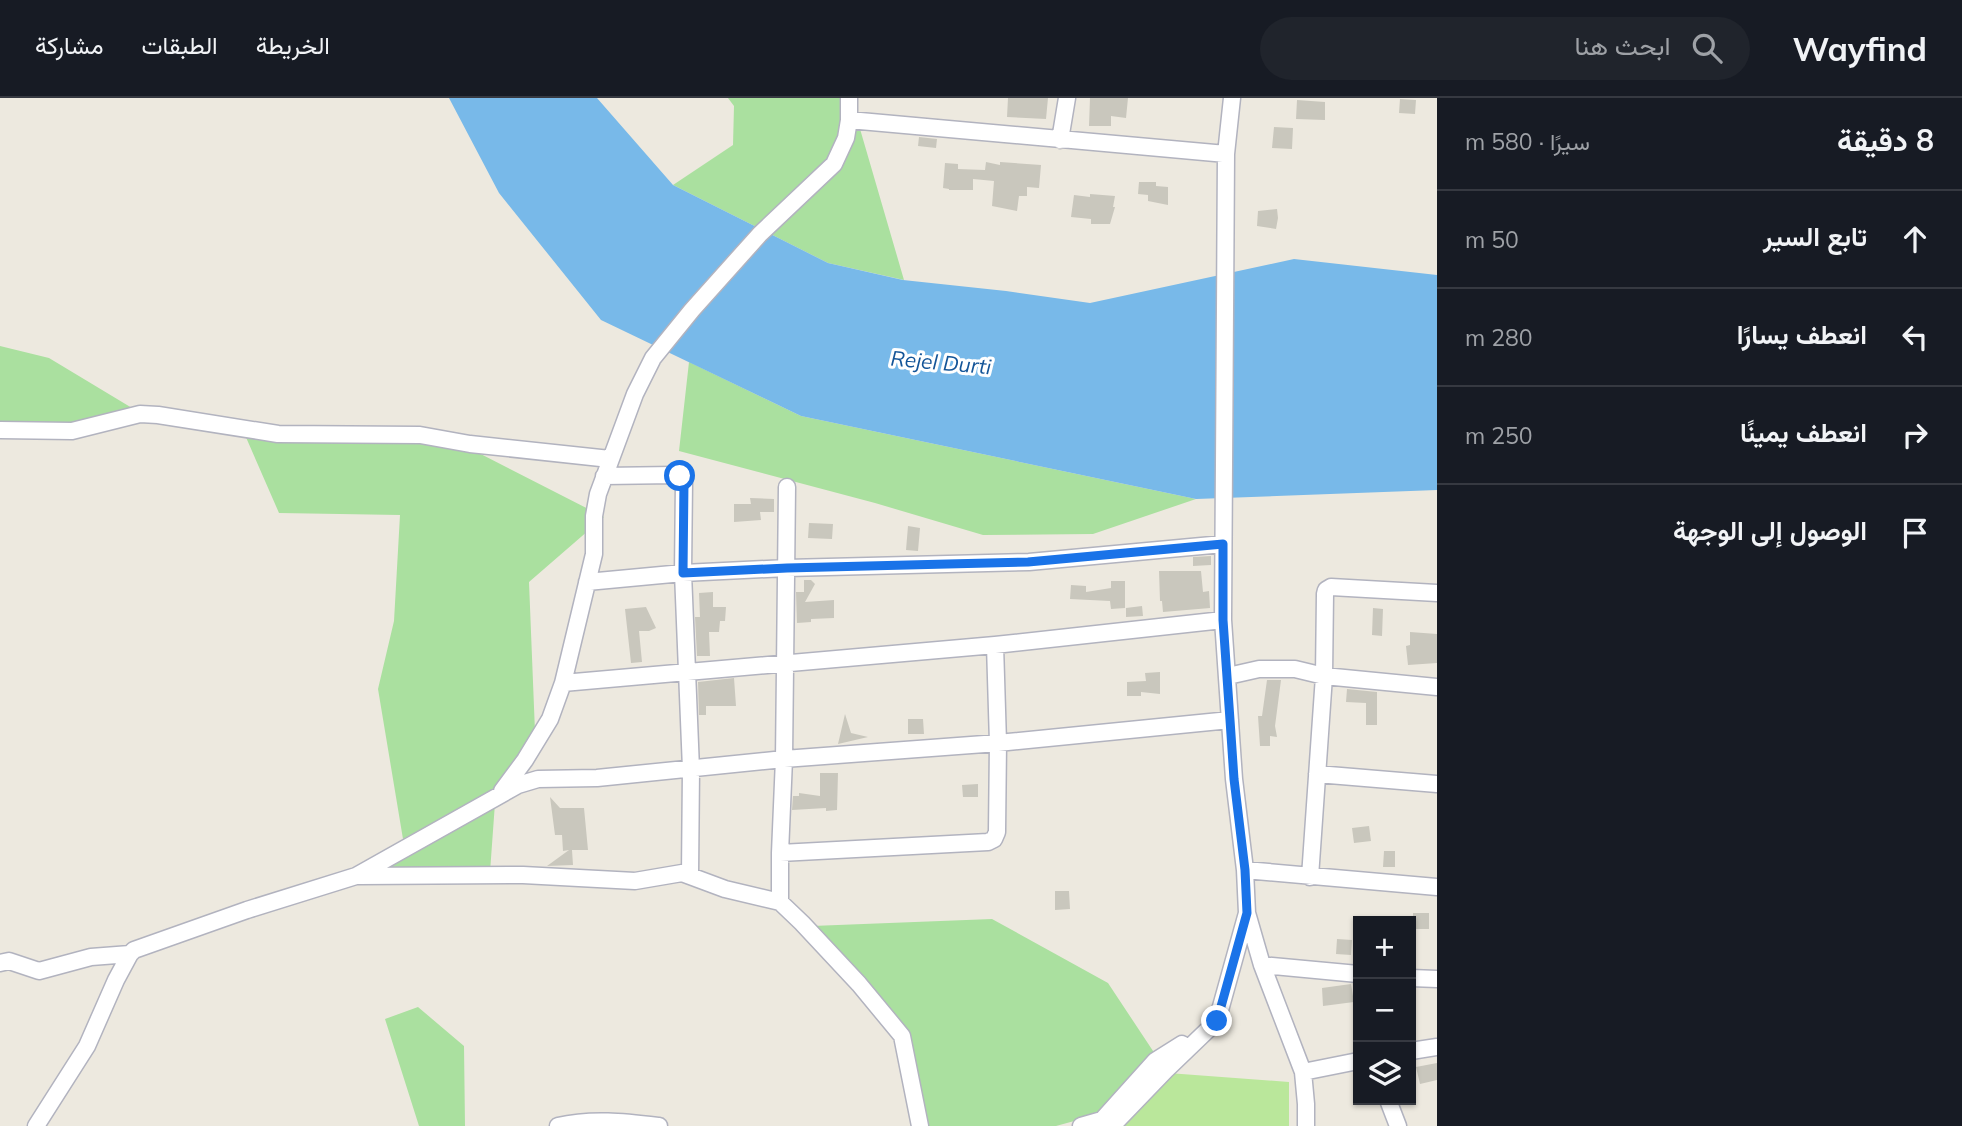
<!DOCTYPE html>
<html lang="ar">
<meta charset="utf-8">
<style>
:root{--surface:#171b24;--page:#20242c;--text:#f1f3f6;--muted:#9ea1a6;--line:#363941}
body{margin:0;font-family:Mulish,Vazirmatn,sans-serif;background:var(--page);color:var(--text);direction:rtl}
.controls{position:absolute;right:21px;bottom:21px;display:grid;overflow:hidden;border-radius:0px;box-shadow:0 2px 5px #0004}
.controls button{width:63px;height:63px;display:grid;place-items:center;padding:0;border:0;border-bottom:2px solid var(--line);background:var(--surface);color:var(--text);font:35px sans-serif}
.stop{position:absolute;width:21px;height:21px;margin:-16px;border:5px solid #1a73e8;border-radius:50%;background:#fff}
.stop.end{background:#1a73e8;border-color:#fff;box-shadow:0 2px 7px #0008}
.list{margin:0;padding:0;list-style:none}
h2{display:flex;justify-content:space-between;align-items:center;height:91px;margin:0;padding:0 28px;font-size:30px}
h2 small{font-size:23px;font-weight:400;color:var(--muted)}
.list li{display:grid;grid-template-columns:46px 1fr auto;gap:21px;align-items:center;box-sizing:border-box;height:98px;padding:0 28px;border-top:2px solid var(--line)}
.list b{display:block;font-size:26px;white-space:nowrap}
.list em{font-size:23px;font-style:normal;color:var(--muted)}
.icon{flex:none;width:38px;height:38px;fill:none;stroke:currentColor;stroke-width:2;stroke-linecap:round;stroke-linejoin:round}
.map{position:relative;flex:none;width:1437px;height:1028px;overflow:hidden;direction:ltr}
header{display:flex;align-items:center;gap:42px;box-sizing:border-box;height:98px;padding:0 35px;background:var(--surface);border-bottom:2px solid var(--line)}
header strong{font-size:33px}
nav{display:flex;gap:38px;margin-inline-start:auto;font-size:24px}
.search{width:490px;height:63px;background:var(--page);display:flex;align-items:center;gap:18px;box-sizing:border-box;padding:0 24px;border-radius:38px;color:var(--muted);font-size:26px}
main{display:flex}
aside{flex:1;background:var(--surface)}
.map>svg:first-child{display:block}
.green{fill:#aae09f}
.pitch{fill:#bae79b}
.water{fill:#78b9e9}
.building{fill:#c9c7bd}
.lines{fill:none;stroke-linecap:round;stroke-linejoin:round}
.minor-casing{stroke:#b2b3bf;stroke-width:19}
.minor{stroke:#fff;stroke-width:16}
.route{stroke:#1a73e8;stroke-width:9}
.labels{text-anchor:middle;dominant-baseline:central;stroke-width:6;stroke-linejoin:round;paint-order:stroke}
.water-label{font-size:21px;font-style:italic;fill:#145598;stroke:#fff}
</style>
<header>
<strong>Wayfind</strong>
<div class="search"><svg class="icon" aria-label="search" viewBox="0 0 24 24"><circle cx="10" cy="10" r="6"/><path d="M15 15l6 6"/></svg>ابحث هنا</div>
<nav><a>الخريطة</a><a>الطبقات</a><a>مشاركة</a></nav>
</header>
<main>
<aside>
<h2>8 دقيقة<small>سيرًا · 580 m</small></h2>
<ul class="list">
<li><svg class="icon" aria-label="ahead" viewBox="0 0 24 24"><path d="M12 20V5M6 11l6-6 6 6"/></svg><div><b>تابع السير</b></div><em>50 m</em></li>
<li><svg class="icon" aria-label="left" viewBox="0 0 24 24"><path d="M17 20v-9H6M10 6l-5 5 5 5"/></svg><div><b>انعطف يسارًا</b></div><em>280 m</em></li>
<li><svg class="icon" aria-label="right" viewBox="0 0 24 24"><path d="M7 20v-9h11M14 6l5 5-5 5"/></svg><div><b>انعطف يمينًا</b></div><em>250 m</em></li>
<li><svg class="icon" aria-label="arrive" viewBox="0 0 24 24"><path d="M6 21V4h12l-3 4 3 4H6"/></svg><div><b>الوصول إلى الوجهة</b></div></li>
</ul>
</aside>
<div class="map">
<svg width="1437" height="1028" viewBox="0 0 1437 1028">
<rect width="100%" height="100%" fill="#ede9df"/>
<!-- green -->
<path class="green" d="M728,0h123l53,182 -76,-17 -155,-78 60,-40 1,-39z
M0,248l49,12 88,53 -64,16h-73z
M689,264l112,54 395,83 -103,35 -110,1 -108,-32 -196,-52z
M245,337l164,4 62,10 133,68 -75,65 6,150 -40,58 -92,49 -25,-150 16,-68 6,-106 -121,-2z
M495,705l-5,69 -115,-1z
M992,821l116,64 47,71 -59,61 -40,11h-130l-20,-93 -94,-107z
M418,909l46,39 1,80h-46l-34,-107z"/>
<!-- pitch -->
<path class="pitch" d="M1168,975l121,9v44h-180z"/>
<!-- water -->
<path class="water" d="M449,0h148l76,87 155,78 75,17 103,11 84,12 204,-44 143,16v215l-241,9 -395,-83 -200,-96 -102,-127z"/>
<!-- building -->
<path class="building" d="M1008,0h40l-2,21 -39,-2z
M1090,0h38l-2,20 -15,-2v10h-22z
M1400,1l16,1 -1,14 -16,-1z
M1297,2l28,2v18l-29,-1z
M1274,29l19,1 -1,21 -20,-1z
M919,39l18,2 -1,9 -18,-2z
M986,64l14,3v-3l41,3 -2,23 -12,-1v9h-8l-2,15 -25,-5 2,-25 -21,-2v11h-24v-1l-6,-1 2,-25 13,1v5l27,1z
M1139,84h17v4l12,1v18l-20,-4v-6l-10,-1z
M1090,96l25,2 -2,11h2l-5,17h-19v-5l-20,-2 3,-22 16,2z
M1277,111l1,9 -2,11 -19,-3 1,-15z
M750,400l24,1v13h-14l1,8 -27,2v-18h17z
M809,425l24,1 -1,15 -24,-1z
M908,428l12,2 -2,23 -12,-1z
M1211,458v9l-18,1v-9z
M1159,473h42l2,21 6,-1 1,17 -47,4 -1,-11h-2z
M804,482h7l4,4 -10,18 29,-2v18l-23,1v3l-14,1 -1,-31h8z
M1111,483h14v27l-14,1 -1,-8 -40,-2 1,-14 15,1v6l25,-4z
M713,494v15h13l-1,14h-5l-1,11h-10l1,24h-13l-2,-39h5l-1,-24z
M1142,508l1,10 -17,1v-9z
M646,509l10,21 -7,3h-10l3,31 -11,1 -6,-54z
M1373,510l10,1 -1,27 -10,-1z
M1410,534l27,2v29l-29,2 -2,-19 4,-1z
M1160,574v22l-19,-2v4h-14v-14l19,-1 -1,-8z
M734,580l2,28h-30v9h-7l-1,-33z
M1267,582h14l-6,46 2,11 -7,-1v10h-10l-2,-30h4z
M1347,591l30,3v33h-11v-22l-20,-1z
M845,616l6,19 17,4 -30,7z
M908,621h15l1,15h-16z
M820,675h18l-1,37 -11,1v-3l-34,2 1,-14h6v-3l21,3z
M978,686v13h-15l-1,-12z
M550,699l10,11h24l4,42h-16l1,15 -26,1 22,-16 -6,1 -1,-16h-7z
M1369,728l2,15 -17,2 -2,-15z
M1384,753h11v16h-12z
M1055,793h14l1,18 -15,1z
M1413,815h16v16h-16z
M1337,841l15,1 -1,15 -15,-1z
M1351,886l3,18 -31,4 -1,-18z
M1437,965v17l-17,4 -4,-17z"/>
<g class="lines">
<!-- minor casing -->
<g class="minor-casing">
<path id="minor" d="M849,22l377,34
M1060,42l7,-42
M0,332l72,1 68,-17 18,1 120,19 142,1 50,9 140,15
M604,378l70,-1 6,1 4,5 -1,92 8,196 -1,106
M587,484l96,-9 104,-5 242,-6 194,-18
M1228,578l31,-7h36l29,7 113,11
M563,585l432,-38 228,-25
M1317,676l120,10
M502,693l23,-31 25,-41 13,-36 31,-129v-38l4,-22 37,-100 18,-36 39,-48 68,-76 74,-70 12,-26 3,-18v-22
M780,755l208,-11 6,-3 3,-7 1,-89 -3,-98
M1245,772l192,17
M359,778l164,-1 112,6 47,-8 43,16 55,13 22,21 57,61 43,52 18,90
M1310,779l14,-201 1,-82 1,-4 5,-3 106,6
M780,804v-49l4,-94 3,-272
M1247,815l15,52 41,107 3,32v22
M0,865l9,-2 30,10 52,-14 39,-3
M1262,867l96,9
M1411,880l26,1
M1411,953l26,-4
M1303,974l55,-11
M1388,1002l10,26
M36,1028l51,-80 29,-66 14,-26 4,-4 113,-40 109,-34 162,-91 20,-6 59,-1 187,-19 214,-16 232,-23
M558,1028c34,-8 67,-4 101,0
M1081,1028l21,-6 53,-59 27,-17
M1112,1028l54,-56 51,-49 30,-108 -2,-43 -11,-91 -11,-159 3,-466 6,-56"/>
</g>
<!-- minor -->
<use href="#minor" class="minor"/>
</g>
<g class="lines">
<!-- route -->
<path class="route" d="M680,378l4,5 -1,92 104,-5 241,-6 195,-18v76l7,100 4,59 11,91 2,43 -30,108"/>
</g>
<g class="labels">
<!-- water labels -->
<g class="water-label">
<text transform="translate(941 264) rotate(5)">Rejel Durti</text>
</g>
</g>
</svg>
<div class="controls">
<button>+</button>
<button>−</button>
<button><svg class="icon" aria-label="layers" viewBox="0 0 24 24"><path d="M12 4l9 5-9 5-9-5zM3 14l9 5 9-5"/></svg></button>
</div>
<div class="stop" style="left:680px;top:378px"></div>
<div class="stop end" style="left:1217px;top:923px"></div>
</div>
</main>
